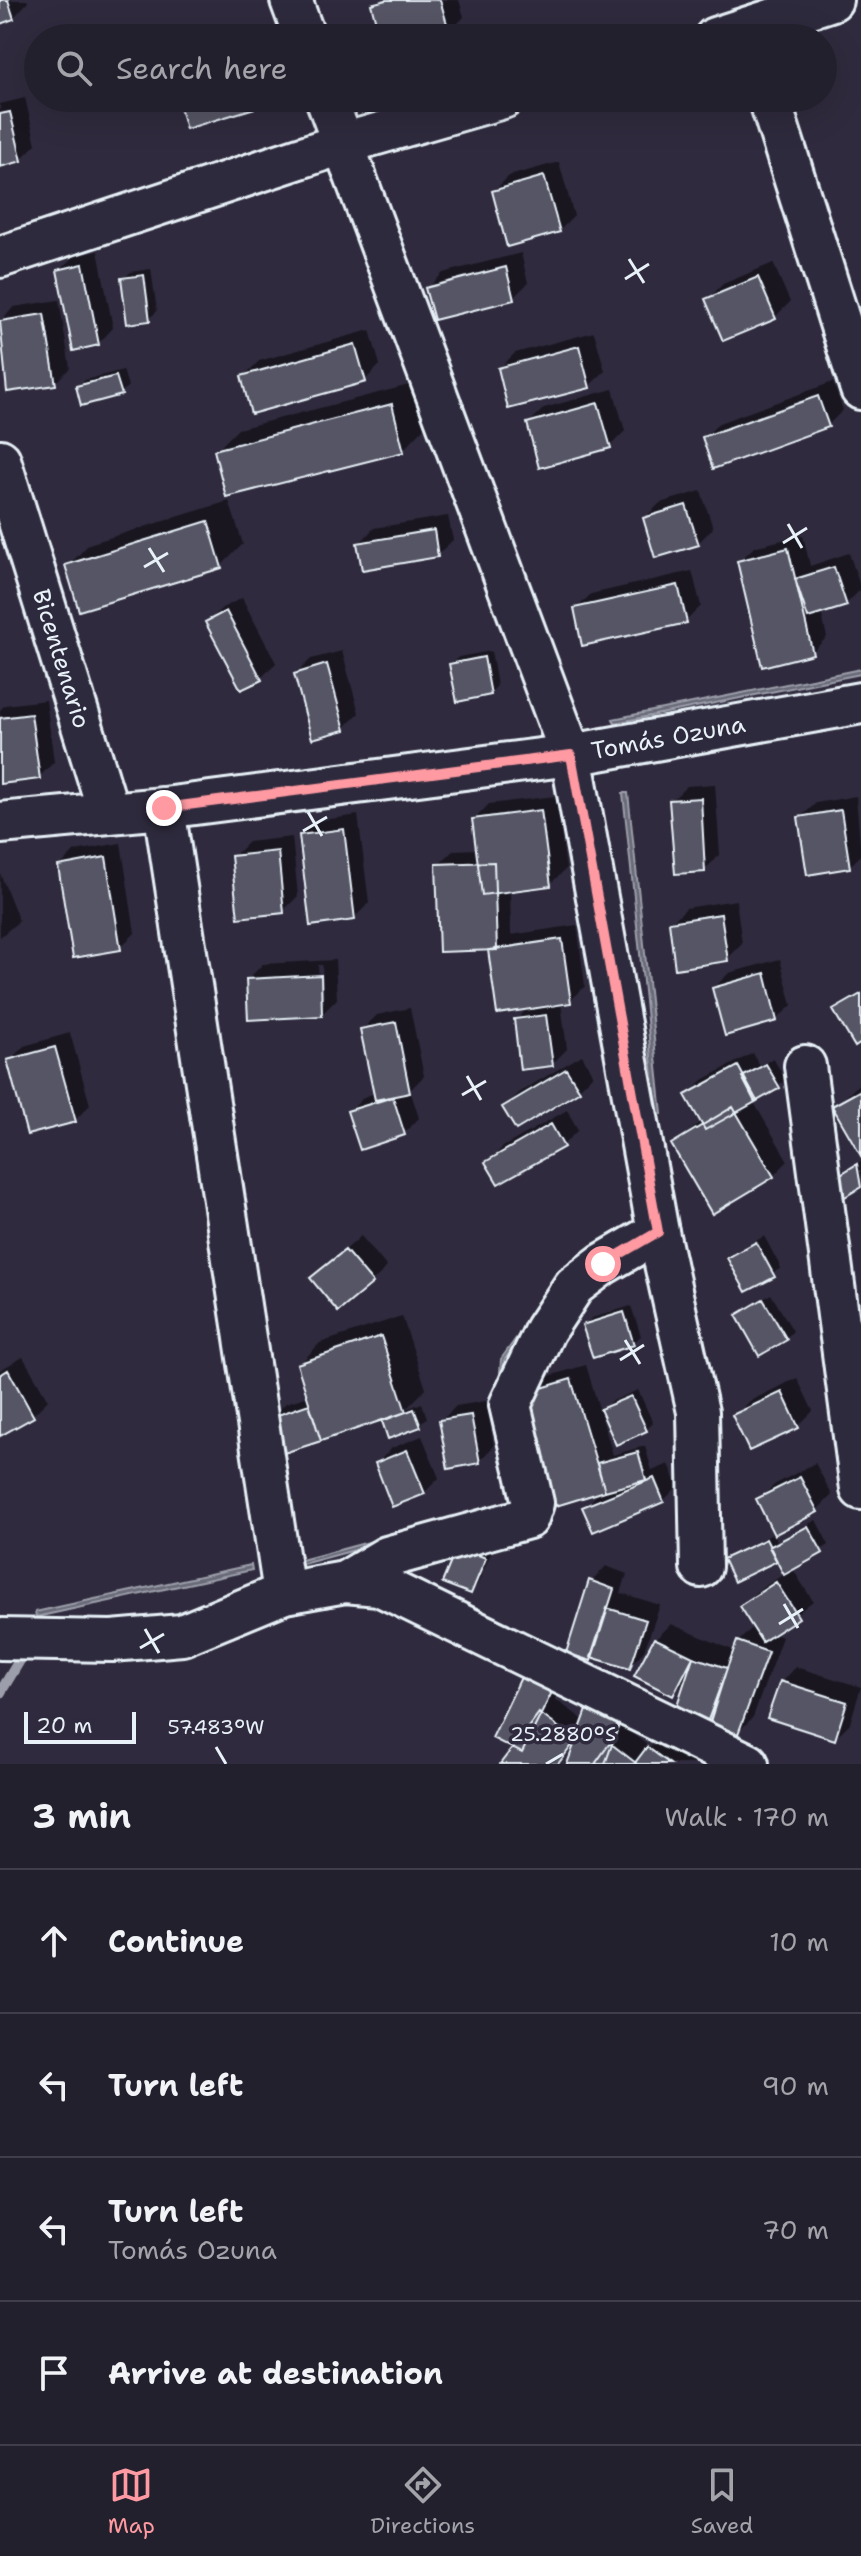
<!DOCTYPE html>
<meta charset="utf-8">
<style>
:root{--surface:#23202e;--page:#2b2836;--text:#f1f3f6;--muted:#a3a3aa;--line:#403e4a;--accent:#ff9aa2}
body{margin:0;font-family:"Shantell Sans",sans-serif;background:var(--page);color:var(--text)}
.scale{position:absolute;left:24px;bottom:20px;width:112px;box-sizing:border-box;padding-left:8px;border:4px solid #e8f1f8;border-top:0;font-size:22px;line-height:28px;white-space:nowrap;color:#e8f1f8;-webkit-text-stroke:6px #2f2a3d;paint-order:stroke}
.stop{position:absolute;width:24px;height:24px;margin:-18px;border:6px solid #ff9aa2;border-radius:50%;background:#fff}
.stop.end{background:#ff9aa2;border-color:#fff;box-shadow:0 2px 8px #0008}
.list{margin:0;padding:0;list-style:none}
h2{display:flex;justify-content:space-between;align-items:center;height:104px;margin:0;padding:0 32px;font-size:34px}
h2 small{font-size:26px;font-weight:400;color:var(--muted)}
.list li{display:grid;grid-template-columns:52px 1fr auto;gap:24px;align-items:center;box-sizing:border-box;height:144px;padding:0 32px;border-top:2px solid var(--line)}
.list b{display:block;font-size:30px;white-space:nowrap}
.list p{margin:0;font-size:26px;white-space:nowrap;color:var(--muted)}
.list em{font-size:26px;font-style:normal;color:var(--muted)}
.icon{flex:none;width:44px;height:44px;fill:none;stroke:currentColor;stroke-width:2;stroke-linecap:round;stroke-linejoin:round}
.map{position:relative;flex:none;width:861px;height:1764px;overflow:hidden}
.search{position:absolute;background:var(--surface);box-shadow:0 8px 32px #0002;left:24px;right:24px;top:24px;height:88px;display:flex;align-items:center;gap:20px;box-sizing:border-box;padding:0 28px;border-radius:44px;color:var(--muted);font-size:30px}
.sheet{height:680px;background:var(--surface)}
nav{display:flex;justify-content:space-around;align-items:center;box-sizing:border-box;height:112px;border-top:2px solid var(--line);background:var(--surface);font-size:22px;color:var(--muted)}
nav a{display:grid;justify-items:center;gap:4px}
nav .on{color:var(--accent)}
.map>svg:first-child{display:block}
.water{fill:#696978;stroke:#9c9fab;stroke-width:2}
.shadow{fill:#0007;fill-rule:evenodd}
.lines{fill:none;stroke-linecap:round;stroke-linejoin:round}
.stream{stroke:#9c9fab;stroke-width:11}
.building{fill:#575565;stroke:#e8f1f8;stroke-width:2}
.minor-casing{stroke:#e8f1f8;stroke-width:46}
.minor{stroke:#2f2a3d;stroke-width:40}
.route{stroke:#ff9aa2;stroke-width:10}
.ticks{fill:none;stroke:#e8f1f8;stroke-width:3}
.labels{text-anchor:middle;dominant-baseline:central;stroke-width:7;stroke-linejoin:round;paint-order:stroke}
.street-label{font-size:24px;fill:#e8f1f8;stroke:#2f2a3d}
.ticks-label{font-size:20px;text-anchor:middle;fill:#e8f1f8;stroke:#2f2a3d;stroke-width:7;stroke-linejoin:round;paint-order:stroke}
</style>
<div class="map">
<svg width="861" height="1764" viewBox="0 0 861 1764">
<rect width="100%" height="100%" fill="#2f2a3d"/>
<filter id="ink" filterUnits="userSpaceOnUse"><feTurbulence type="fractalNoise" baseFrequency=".0125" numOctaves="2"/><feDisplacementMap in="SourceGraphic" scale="16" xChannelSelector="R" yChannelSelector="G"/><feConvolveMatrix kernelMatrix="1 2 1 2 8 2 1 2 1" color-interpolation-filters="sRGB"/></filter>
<g filter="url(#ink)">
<!-- water -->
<path class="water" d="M861,669v5l-246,49 -2,-4z
M623,793h5l34,321h-5z
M632,1223l1,4 -61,40 -68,93 -4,53 23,92 -228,61 -1,-4 224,-60 -21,-88 4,-55 68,-94z
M251,1565l1,5 -216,47 -1,-5z"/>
<!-- shadow -->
<path class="shadow" d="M0,0h27l1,2 -15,16 -13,4z
M378,0h81l5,17 -15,15 -21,6h-46l-9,-34z
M25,98l11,46 -15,15 -21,6v-61z
M559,162l15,54 -15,15 -65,-40 15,-15z
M98,251l15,77 -15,16 -39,-73 15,-15z
M521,253l7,30 -15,15 -85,-10 15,-15z
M773,263l17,39 -15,15 -67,-18 15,-15z
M151,269l6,42 -8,8 -26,-40 8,-7z
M59,300l11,68 -15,15 -46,7 -9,-69 14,-14z
M370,330l10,35 -15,15 -122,-3 16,-16z
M594,332l11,39 -16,15 -89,-18 15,-15z
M123,370l5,16 -8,8 -42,-7 7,-7z
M833,382l10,28 -15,15 -124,13 15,-15z
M413,384l11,44 -21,22 -187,1 22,-22z
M613,389l12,42 -15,15 -81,-23 15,-15z
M701,491l12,37 -15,15 -53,-25 15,-15z
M229,501l14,43 -22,22h-153l21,-22z
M448,516l5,24 -16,15 -78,-11 15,-16z
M803,535l7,31 39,-13 12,36 -15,15 -25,8 6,25 -15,15 -73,-90 15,-15z
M692,571l9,35 -15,15 -110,-12 15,-15z
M242,598l34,65 -15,15 -19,10 -35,-65 15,-15z
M342,651l17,62 -15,15 -48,-54 15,-15z
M491,651l6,35 -7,7 -38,-29 7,-7z
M46,700l8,62 -15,15 -39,5v-72l5,-5z
M715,784l5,71 -16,15 -33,-69 16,-15z
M556,796l10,73 -16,15 -40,5 1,46 66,-10 8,61 -15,15 -9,2 6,46 -15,15 -36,-44 13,-13 -91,-142 16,-15 24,-1 -4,-29 15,-16z
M856,796l5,59 -12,12 -49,-49 16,-15z
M358,815l11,88 -15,15 -53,-82 16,-15z
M292,837l6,59 -15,15 -50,-54 15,-15z
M121,843l14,90 -15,15 -60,-82 15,-15z
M0,873l19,48 -19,16z
M736,900l6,44 -15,15 -56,-36 15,-15z
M780,959l12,46 -16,15 -62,-32 15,-15z
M335,960l2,39 -15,15 -74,-35 15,-15zM318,965h4l2,38h-4z
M410,1008l14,68 -14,14 9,28 -15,15 -55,-21 15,-15 11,-4 -13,-63 15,-15z
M70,1033l20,72 -15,15 -66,-59 15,-15z
M753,1053l7,13 13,-8 13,22 -33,21 35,60 -15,15 -99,-32 28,-23 -14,-26 15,-15z
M582,1055l11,20 -15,15 -73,17 15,-15z
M861,1082v70l-26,-45z
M567,1110l11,20 -15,15 -64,37 -11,-20 15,-15z
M861,1161v24l-21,13 -2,-23z
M361,1236l26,31 -15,15 -59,-3z
M764,1236l17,32 -34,21 -17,-31z
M771,1294l22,37 -8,8 -47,-23z
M631,1306l10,30 -8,7 -49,-17 8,-8z
M402,1316l24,73 -20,20 16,-6 5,15 -8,7 -35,-4 6,-6 -108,37 -11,-34 15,-15 23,-7 -10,-31 21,-22z
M23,1357l25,43 -15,15 -33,18v-63z
M586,1365l27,90 32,-9 7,25 17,-7 9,22 -15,15 -78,6 17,-17 -78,-96 15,-15z
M797,1378l16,33 -15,15 -63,-10 15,-15z
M638,1390l15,33 -7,7 -45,-19 9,-9z
M486,1401l8,45 -15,15 -38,-40 15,-15z
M422,1436l17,42 -15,15 -47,-30 15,-15z
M815,1463l17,32 -15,15 -42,22 -16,-32 15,-15z
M816,1520l13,25 -37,23 21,33 -41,32 10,4 -29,80 -15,15 -50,-53 -15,14 -36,-18 19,-36 15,-15 64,27 3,-9 16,-16 -12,-20 15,-15 29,-18 -8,-15 -52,2 48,-27 3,8z
M466,1541l26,10 -15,34 -7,7z
M606,1566l21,8 -6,19 39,12 -16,46 -15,16 -38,-85z
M796,1667l65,20 -11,36 -15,15 -54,-56z
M567,1673l-12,26 30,22 4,-10 15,-15 30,11 -8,22 24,18 14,-14 33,25 -4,6h-124l7,-22 -16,22h-57l12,-17 -21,-10z"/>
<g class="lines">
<!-- stream -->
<path class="stream" d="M0,1693l21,-35"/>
</g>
<!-- building -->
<path class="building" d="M0,0h8l6,19 -14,5z
M386,0h54l10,34 -14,4h-56l-9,-34z
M177,98h104v2l-95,29z
M10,112l12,49 -22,6v-53z
M544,176l16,56 -53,15 -15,-56z
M83,264l16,81 -26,6 -16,-81z
M506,267l8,33 -80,20 -9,-32z
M144,275l6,46 -23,3 -6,-46z
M758,277l18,42 -53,22 -18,-42z
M44,314l12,71 -49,7 -7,-71z
M355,344l11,38 -115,32 -10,-38z
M579,346l11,42 -82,21 -10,-41z
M116,376l6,19 -41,11 -5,-20z
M818,396l11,31 -116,42 -11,-32z
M598,403l13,45 -72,20 -12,-45z
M392,404l12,48 -178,45 -12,-47z
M686,505l13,40 -44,13 -12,-40z
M208,521l14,47 -143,43 -14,-46z
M434,530l4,27 -76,13 -5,-27z
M788,548l25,106 -51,13 -25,-106z
M834,567l13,39 -39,12 -13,-39z
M678,585l9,38 -105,23 -8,-38z
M226,611l36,69 -21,10 -36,-68z
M484,657l7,38 -34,7 -8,-38z
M327,664l18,66 -33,9 -18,-65z
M31,714l9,65 -40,5v-66z
M701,798l4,74 -30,2 -6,-74z
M541,810l10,76 -69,9 -10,-76z
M841,810l9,58 -43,7 -9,-58z
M344,829l11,91 -45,6 -11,-91z
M278,851l6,62 -46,5 -7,-62z
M106,857l15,93 -48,8 -15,-92z
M494,862l3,88 -58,2 -3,-88z
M721,914l7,47 -53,8 -6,-47z
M562,939l9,64 -74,11 -9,-64z
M765,973l12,48 -52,15 -13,-48z
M321,975l1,41 -74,4 -2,-41z
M861,994v49l-6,4 -22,-37z
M546,1015l7,51 -33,4 -6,-51z
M396,1022l14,71 -35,7 -15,-71z
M55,1047l21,75 -49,13 -20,-75z
M766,1064l14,24 -25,14 -13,-25z
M738,1066l19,35 -52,29 -20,-35z
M566,1069l14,22 -64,39 -14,-23z
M861,1090v66l-29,-50z
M393,1097l12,38 -45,15 -13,-39z
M733,1107l41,70 -62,37 -41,-70z
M551,1124l13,23 -66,37 -13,-22z
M857,1164l4,23 -21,13 -12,-18z
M756,1242l19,35 -29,15 -19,-34z
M345,1250l28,33 -35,29 -28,-34z
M763,1299l24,41 -28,16 -23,-41z
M624,1312l10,33 -41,13 -11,-33z
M381,1336l25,76 -85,29 -24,-77z
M8,1370l26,47 -34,19v-61z
M571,1379l34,112 -49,15 -34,-112z
M782,1392l17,36 -50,23 -17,-36z
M631,1396l16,35 -31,14 -16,-36z
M309,1404l12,37 -40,13 -12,-36z
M414,1409l7,18 -33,12 -6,-18z
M471,1415l9,48 -32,6 -9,-49z
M407,1450l18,44 -33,13 -17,-44z
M638,1452l8,28 -41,11 -8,-28z
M800,1477l18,35 -44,23 -18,-36z
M654,1478l10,24 -71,30 -11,-25z
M808,1526l15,27 -39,22 -15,-28z
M766,1539l11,22 -43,21 -11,-23z
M457,1547l29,11 -15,36 -29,-11z
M589,1580l25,9 -23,72 -25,-8z
M776,1582l23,36 -37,24 -23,-36z
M607,1608l39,12 -16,49 -39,-12z
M654,1638l39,19 -20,39 -39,-20z
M737,1641l31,11 -30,82 -31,-11z
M693,1657l34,11 -19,60 -35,-11z
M523,1673l31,15 -32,65 -30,-15z
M780,1681l67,21 -12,38 -68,-22z
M587,1710l33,12 -15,42h-38z
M539,1713l37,27 -18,24h-58z
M610,1743l26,20 -1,1h-40z
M647,1747l23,17h-36z"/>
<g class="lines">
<!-- minor casing -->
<g class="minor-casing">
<g id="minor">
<path d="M291,0l14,38"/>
<path d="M715,38l117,-38"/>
<path d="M326,98l245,657 87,477 40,180 3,155"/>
<path d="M769,98l92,291"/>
<path d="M0,257l342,-113 161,-46"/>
<path id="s1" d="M0,460l108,350"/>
<path d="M164,808l120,785"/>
<path id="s2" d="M0,823l164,-15 407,-53 290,-52"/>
<path d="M805,1066l56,423"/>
<path d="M345,1582l42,-25 141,-39 5,-15 -23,-98 35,-75 29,-44 29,-22 55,-32"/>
<path d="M0,1639l112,2 70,-6 102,-42 61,-11 34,3 369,179"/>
</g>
</g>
<!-- minor -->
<use href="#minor" class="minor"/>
</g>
</g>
<g class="lines" filter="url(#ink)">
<!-- route -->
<path class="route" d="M164,808l407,-53 87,477 -55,32"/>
</g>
<!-- ticks -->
<path class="ticks" d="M629,259l15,24M625,279l24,-15M788,524l14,24M783,543l24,-15M149,548l15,24M144,567l24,-14M308,812l14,24M303,831l24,-14M467,1076l14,24M462,1095l24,-14M625,1340l15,24M620,1360l24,-15M784,1604l14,24M779,1624l24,-15M145,1629l14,24M140,1648l24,-14M216,1747l10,17M546,1764l17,-10"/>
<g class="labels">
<!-- street labels -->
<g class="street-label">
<text stroke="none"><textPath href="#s1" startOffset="208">Bicentenario</textPath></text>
<text stroke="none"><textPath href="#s2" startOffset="674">Tomás Ozuna</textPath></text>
</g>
</g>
<g class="ticks-label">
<text x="216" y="1734">57.483°W</text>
<text x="563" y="1741">25.2880°S</text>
</g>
</svg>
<div class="scale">20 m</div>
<div class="stop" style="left:603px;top:1264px"></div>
<div class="stop end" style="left:164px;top:808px"></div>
<div class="search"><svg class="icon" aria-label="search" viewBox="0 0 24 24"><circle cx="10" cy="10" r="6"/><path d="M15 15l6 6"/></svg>Search here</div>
</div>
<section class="sheet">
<h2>3 min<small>Walk · 170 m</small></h2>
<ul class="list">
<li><svg class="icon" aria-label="ahead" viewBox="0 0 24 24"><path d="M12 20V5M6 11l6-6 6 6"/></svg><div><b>Continue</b></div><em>10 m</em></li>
<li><svg class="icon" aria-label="left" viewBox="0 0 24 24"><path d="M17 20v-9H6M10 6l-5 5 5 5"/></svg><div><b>Turn left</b></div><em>90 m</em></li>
<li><svg class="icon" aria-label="left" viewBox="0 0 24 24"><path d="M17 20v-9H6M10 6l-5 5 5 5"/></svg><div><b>Turn left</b><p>Tomás Ozuna</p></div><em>70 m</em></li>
<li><svg class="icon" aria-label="arrive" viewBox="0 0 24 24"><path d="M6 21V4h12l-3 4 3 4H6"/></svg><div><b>Arrive at destination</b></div></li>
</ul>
</section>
<nav>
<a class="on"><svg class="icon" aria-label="map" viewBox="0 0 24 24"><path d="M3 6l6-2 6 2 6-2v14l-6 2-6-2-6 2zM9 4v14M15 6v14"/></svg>Map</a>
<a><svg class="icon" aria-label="directions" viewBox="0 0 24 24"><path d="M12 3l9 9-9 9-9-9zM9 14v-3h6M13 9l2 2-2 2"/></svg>Directions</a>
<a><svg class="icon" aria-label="saved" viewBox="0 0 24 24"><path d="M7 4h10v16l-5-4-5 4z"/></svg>Saved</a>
</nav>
